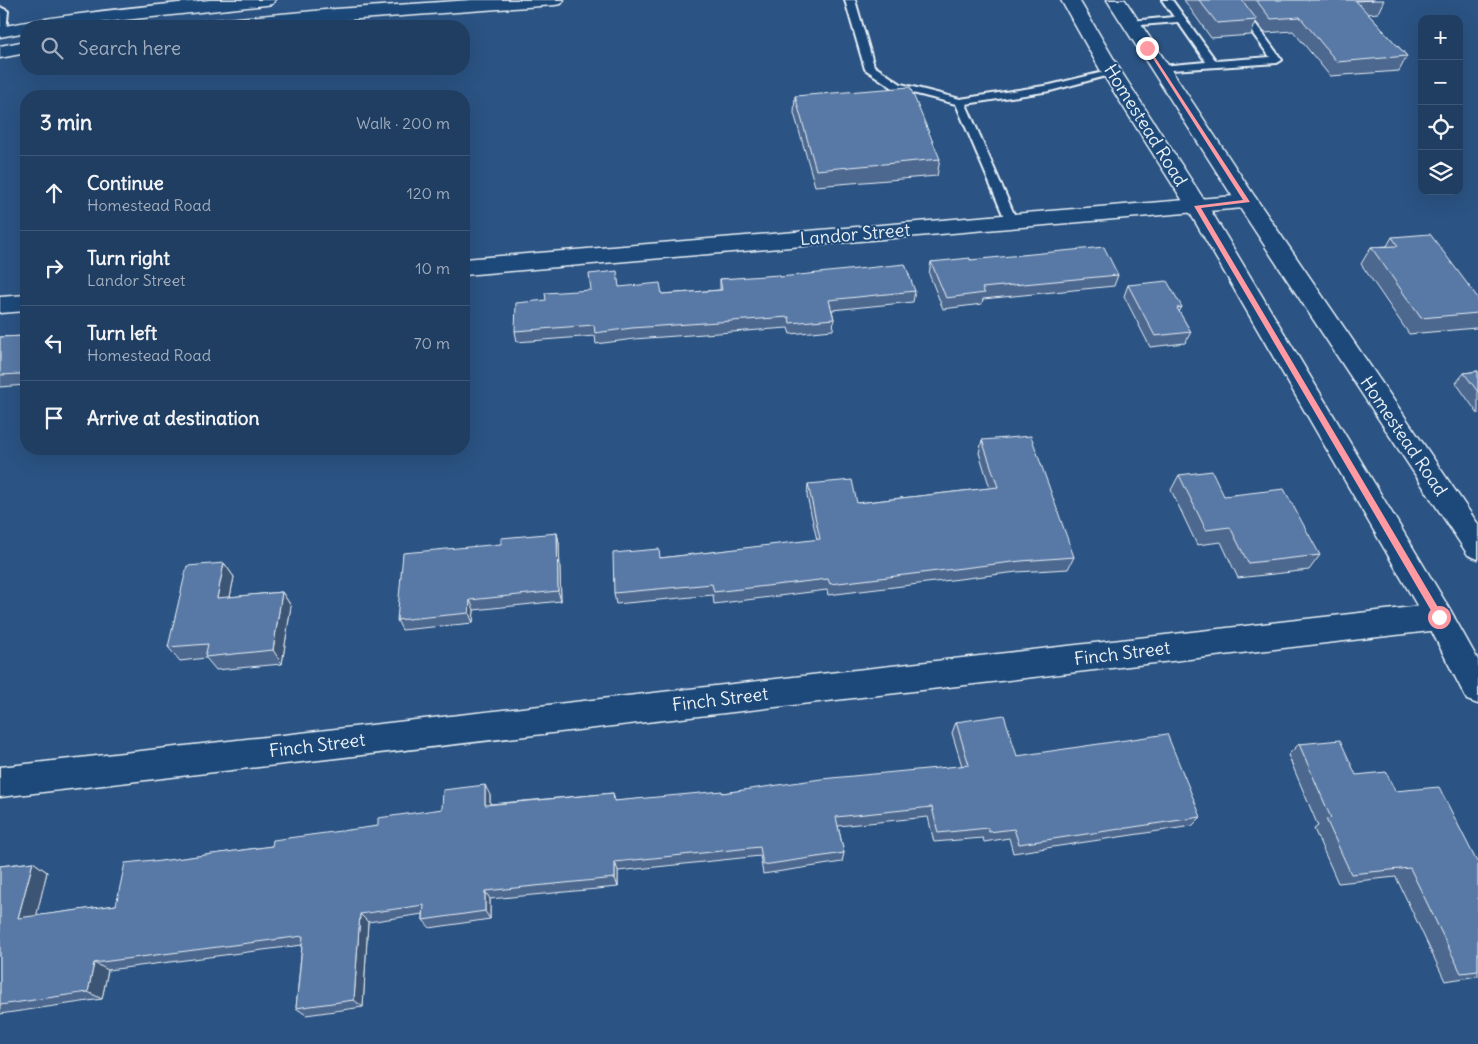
<!DOCTYPE html>
<meta charset="utf-8">
<style>
:root{--surface:#203e62;--page:#2d496b;--text:#f1f3f6;--muted:#a2aebe;--line:#3d5777}
body{margin:0;font-family:Delius,sans-serif;background:var(--page);color:var(--text)}
.controls{position:absolute;right:15px;top:15px;display:grid;overflow:hidden;border-radius:10px;box-shadow:0 5px 20px #0002}
.controls button{width:45px;height:45px;display:grid;place-items:center;padding:0;border:0;border-bottom:1px solid var(--line);background:var(--surface);color:var(--text);font:25px sans-serif}
.stop{position:absolute;width:15px;height:15px;margin:-11px;border:4px solid #ff9aa2;border-radius:50%;background:#fff}
.stop.end{background:#ff9aa2;border-color:#fff;box-shadow:0 1px 5px #0008}
.list{margin:0;padding:0;list-style:none}
h2{display:flex;justify-content:space-between;align-items:center;height:65px;margin:0;padding:0 20px;font-size:21px}
h2 small{font-size:16px;font-weight:400;color:var(--muted)}
.list li{display:grid;grid-template-columns:32px 1fr auto;gap:15px;align-items:center;box-sizing:border-box;height:75px;padding:0 20px;border-top:1px solid var(--line)}
.list b{display:block;font-size:19px;white-space:nowrap}
.list p{margin:0;font-size:16px;white-space:nowrap;color:var(--muted)}
.list em{font-size:16px;font-style:normal;color:var(--muted)}
.icon{flex:none;width:28px;height:28px;fill:none;stroke:currentColor;stroke-width:2;stroke-linecap:round;stroke-linejoin:round}
.map{position:relative;flex:none;width:1478px;height:1044px;overflow:hidden}
.search{position:absolute;background:var(--surface);box-shadow:0 5px 20px #0002;left:20px;top:20px;width:450px;height:55px;display:flex;align-items:center;gap:12px;box-sizing:border-box;padding:0 18px;border-radius:20px;color:var(--muted);font-size:19px}
.panel{position:absolute;background:var(--surface);box-shadow:0 5px 20px #0002;left:20px;top:90px;width:450px;height:365px;border-radius:20px}
.map>svg:first-child{display:block}
.lines{fill:none;stroke-linecap:round;stroke-linejoin:round}
.service-casing{stroke:#e8f1f8;stroke-width:4}
.minor-casing{stroke:#e8f1f8;stroke-width:3}
.secondary-casing{stroke:#e8f1f8;stroke-width:3}
.service{fill:#1f4a7a;fill-rule:evenodd}
.minor{fill:#1f4a7a;fill-rule:evenodd}
.secondary{fill:#1f4a7a;fill-rule:evenodd}
.wall{fill:#4d688f;stroke:#e8f1f8}
.shaded-wall{fill:#3e5574;stroke:#e8f1f8}
.building{fill:#5979a6;stroke:#e8f1f8}
.route{fill:#ff9aa2}
.labels{text-anchor:middle;dominant-baseline:central;stroke-width:4;stroke-linejoin:round;paint-order:stroke}
.street-label{font-size:18px;fill:#e8f1f8;stroke:#1f4a7a}
</style>
<div class="map">
<svg width="1478" height="1044" viewBox="0 0 1478 1044">
<rect width="100%" height="100%" fill="#2b5383"/>
<filter id="ink" filterUnits="userSpaceOnUse"><feTurbulence type="fractalNoise" baseFrequency=".02" numOctaves="2"/><feDisplacementMap in="SourceGraphic" scale="10" xChannelSelector="R" yChannelSelector="G"/><feConvolveMatrix kernelMatrix="1 2 1 2 8 2 1 2 1" color-interpolation-filters="sRGB"/></filter>
<g filter="url(#ink)">
<g class="lines">
<!-- service casing -->
<g class="service-casing">
<path id="service" d="M845,0h10l19,66 27,18 59,15 90,-14 62,-15 5,3 -67,18 -84,13 51,117 -2,3h-8l-51,-120 -63,-16 -28,-19z
M1162,0h10l44,61 54,-4 -42,-57h10l44,60 -5,3 -120,8 -1,-2 5,-3 45,-4 -28,-40 -50,4 -2,-2 5,-3 43,-4z
M0,7l8,4 -2,21 -5,3z"/>
</g>
<!-- minor casing -->
<g class="minor-casing">
<path id="minor" d="M1247,195l8,2 3,5 -3,5 -791,68v-16z
M26,295v16l-26,2v-16z
M1439,604l10,4 5,9 -5,9 -10,4 -1439,167v-30z"/>
</g>
<!-- secondary casing -->
<g class="secondary-casing">
<path id="secondary" d="M210,0h65l-3,4 -6,1 -199,21h-41v6l-26,5v-10c69,-14 139,-20 210,-27z
M472,0h92l-3,4 -6,1 -293,21h-65l3,-4 6,-1 130,-12z
M1061,0h18l43,73 86,133 241,402 29,52v44l-11,-4 -38,-74 -243,-420 -84,-133z
M1107,0h18l130,197 223,327v35l-10,-4 -232,-353z
M26,41v12l-26,5v-12z"/>
</g>
<!-- service -->
<use href="#service" class="service"/>
<!-- minor -->
<use href="#minor" class="minor"/>
<!-- secondary -->
<use href="#secondary" class="secondary"/>
</g>
<!-- wall -->
<path class="wall" d="M1184,0h200l-6,13 -10,1 39,42 -8,15 -69,5 -37,-45 -28,2 -9,-11 -5,13 -40,3z
M795,96l145,63 -3,17 -122,10 -21,-73z
M1392,237l86,61v28l-2,2 -67,6 -48,-70 10,-17 16,-1z
M970,260l148,15 -4,11 -131,13 -1,5 -39,5 -14,-35 2,-12z
M780,277l135,14 -2,11 -81,8 2,9 -1,11 -43,4 -2,-6 -154,11 -38,5 -1,-8 -78,6 -2,-11 76,-41 28,-3 43,7 58,-4v-11z
M1128,285l54,22 -3,5 12,20 -6,11 -35,4 -26,-51z
M26,336v49l-26,2v-50z
M1478,371v43l-22,-31 8,-10z
M982,440l92,117 -6,12 -51,3 -189,23 -1,-5 -113,14 -1,-9 -97,9 -2,-11 46,-35 157,-18 -10,-44 1,-12 49,19 133,-15 -11,-35z
M1179,475l45,21 96,59 -11,15 -71,8 -17,-36 -24,3 -26,-55z
M557,533l2,10 2,58 -87,9 -1,13 -71,7 -5,-10 104,-76z
M224,563l10,14 -4,20 52,-5 9,14 -9,58 -66,6 -10,-12 -26,3 -12,-14z
M956,722l61,34 184,61 -9,9 -179,27 -4,-15 -25,4 -1,-4 -49,4 -6,-25 -90,9 6,27 -2,9 -79,12 -3,-18 -142,15v16l-128,12v20l-60,9 -7,-8v-6l-55,8 -5,85 -57,8 -10,-7 6,-63 -194,25 -6,29 -102,15v-148l33,-4 14,10 -11,44 80,-11 40,-43 116,-16 106,-20 64,-17 48,-14v9l123,-11 2,8 107,-8 240,-27 -10,-33z
M1299,744l57,31 39,16 83,73v112l-33,5 -49,-104 -58,6 -24,-54 4,-3 -30,-71z"/>
<!-- shaded-wall -->
<path class="shaded-wall" d="M26,360v22l-6,-8z
M557,533l2,10 2,58 -3,-10z
M224,563l10,14 -7,35 -10,-14z
M282,592l9,14 -9,58 -9,-14z
M470,600l4,10 -1,13 -4,-10z
M485,785l5,10v20l-5,-10z
M33,862l14,10 -13,54 -16,-8z
M615,862l3,9v16l-3,-9z
M485,891l5,8v20l-5,-8z
M360,914l8,8 -5,85 -9,-7z
M94,963l14,7 -6,29 -14,-7z"/>
<!-- building -->
<path class="building" d="M1199,0h43l15,20 -40,3z
M1256,0h117l-17,1 51,55 -70,6 -37,-45 -29,2z
M910,87l30,72 -124,11 -21,-74z
M1430,234l48,64v15l-57,5 -50,-71 27,-1 -6,-9z
M1104,247l14,28 -136,13 3,5 -39,5 -15,-36 39,-4v2z
M905,264l10,27 -86,9 5,19 -44,4 -1,-6 -157,11 -37,5 -1,-8 -79,6 1,-28 30,-3 -1,-7 46,-3 -2,-16 28,-3 2,16 41,-4 2,11 60,-4 -2,-11 59,-4 1,2z
M1167,281l15,26 -5,1 14,24 -36,4 -27,-51z
M26,336v24l-6,14 -20,1v-38z
M1478,371v21l-14,-19z
M1031,436l43,121 -53,4 -191,23 -2,-5 -114,13 -2,-8 -98,9 -1,-40 46,-4 1,9 160,-19 -12,-55 44,-4 5,23 141,-16 -16,-47z
M1212,471l12,25 60,-7 36,66 -72,8 -18,-36 -24,3 -27,-55z
M557,533l1,58 -88,9 -1,13 -72,7 6,-67 98,-9v-6z
M224,563l-7,35 65,-6 -9,58 -68,7 3,-13 -40,3 19,-81z
M1004,715l13,41 150,-22 34,83 -182,27 -5,-15 -25,3 -1,-4 -50,5 -6,-26 -96,10 8,36 -81,12 -3,-18 -145,15v16l-130,13v20l-62,9 1,-15 -64,9 -6,86 -58,8 7,-72 -209,27 -6,29 -88,13v-139l33,-4 -15,56 98,-13 9,-42 28,-3v2l119,-16 1,-6 105,-14v-8l64,-9 1,-19 42,-5v20l128,-12 1,8 108,-10v2l99,-14 148,-14 -13,-43z
M1340,740l16,35 30,-3 9,19 44,-4 39,77v107l-17,2 -51,-105 -59,6 -25,-55 5,-1 -32,-74z"/>
</g>
<!-- route -->
<path class="route" d="M1145,46l4,2 101,154 -49,6 241,406v5h-6l-242,-413 49,-6z"/>
<g class="labels">
<!-- street labels -->
<g class="street-label">
<text transform="translate(1146 125) rotate(58)">Homestead Road</text>
<text transform="translate(855 234) rotate(-5)">Landor Street</text>
<text transform="translate(1404 436) rotate(56)">Homestead Road</text>
<text transform="translate(1122 653) rotate(-7)">Finch Street</text>
<text transform="translate(720 699) rotate(-7)">Finch Street</text>
<text transform="translate(317 745) rotate(-7)">Finch Street</text>
</g>
</g>
</svg>
<div class="controls">
<button>+</button>
<button>−</button>
<button><svg class="icon" aria-label="locate" viewBox="0 0 24 24"><circle cx="12" cy="12" r="6"/><path d="M12 2v4M12 18v4M2 12h4M18 12h4"/></svg></button>
<button><svg class="icon" aria-label="layers" viewBox="0 0 24 24"><path d="M12 4l9 5-9 5-9-5zM3 14l9 5 9-5"/></svg></button>
</div>
<div class="stop" style="left:1439px;top:617px"></div>
<div class="stop end" style="left:1147px;top:48px"></div>
<div class="search"><svg class="icon" aria-label="search" viewBox="0 0 24 24"><circle cx="10" cy="10" r="6"/><path d="M15 15l6 6"/></svg>Search here</div>
<section class="panel">
<h2>3 min<small>Walk · 200 m</small></h2>
<ul class="list">
<li><svg class="icon" aria-label="ahead" viewBox="0 0 24 24"><path d="M12 20V5M6 11l6-6 6 6"/></svg><div><b>Continue</b><p>Homestead Road</p></div><em>120 m</em></li>
<li><svg class="icon" aria-label="right" viewBox="0 0 24 24"><path d="M7 20v-9h11M14 6l5 5-5 5"/></svg><div><b>Turn right</b><p>Landor Street</p></div><em>10 m</em></li>
<li><svg class="icon" aria-label="left" viewBox="0 0 24 24"><path d="M17 20v-9H6M10 6l-5 5 5 5"/></svg><div><b>Turn left</b><p>Homestead Road</p></div><em>70 m</em></li>
<li><svg class="icon" aria-label="arrive" viewBox="0 0 24 24"><path d="M6 21V4h12l-3 4 3 4H6"/></svg><div><b>Arrive at destination</b></div></li>
</ul>
</section>
</div>
